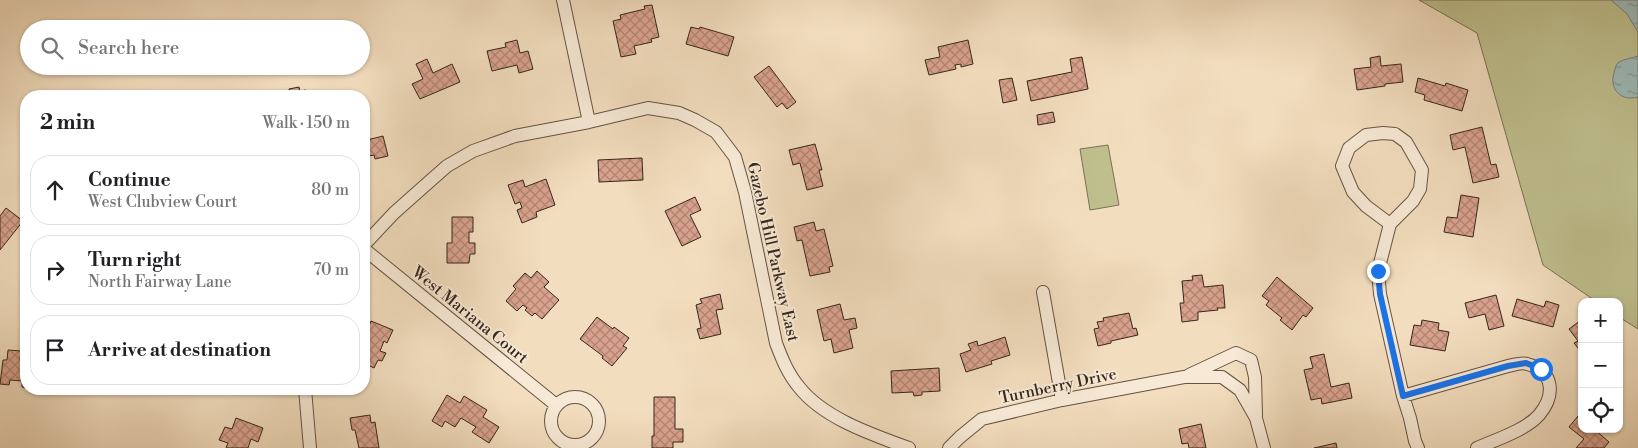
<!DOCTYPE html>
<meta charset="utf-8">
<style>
:root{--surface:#fff;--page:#f2f2f2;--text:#202124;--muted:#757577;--line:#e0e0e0}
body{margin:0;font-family:"Libre Bodoni",serif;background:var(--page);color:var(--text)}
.controls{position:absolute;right:15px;bottom:15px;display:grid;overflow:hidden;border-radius:10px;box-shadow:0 1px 4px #0004}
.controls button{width:45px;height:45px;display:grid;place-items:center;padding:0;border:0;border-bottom:1px solid var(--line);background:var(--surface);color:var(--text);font:25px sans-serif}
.stop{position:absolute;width:15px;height:15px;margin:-11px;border:4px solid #1a73e8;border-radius:50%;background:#fff}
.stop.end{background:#1a73e8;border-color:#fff;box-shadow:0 1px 5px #0008}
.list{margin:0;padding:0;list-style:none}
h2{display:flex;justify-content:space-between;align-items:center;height:65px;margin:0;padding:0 20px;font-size:21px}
h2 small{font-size:16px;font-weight:400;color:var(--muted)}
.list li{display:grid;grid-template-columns:32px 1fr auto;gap:15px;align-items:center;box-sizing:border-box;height:70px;margin:0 10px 10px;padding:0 10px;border:1px solid var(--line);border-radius:20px}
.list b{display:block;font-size:19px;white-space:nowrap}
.list p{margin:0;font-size:16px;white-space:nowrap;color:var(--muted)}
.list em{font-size:16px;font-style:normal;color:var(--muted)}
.icon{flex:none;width:28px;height:28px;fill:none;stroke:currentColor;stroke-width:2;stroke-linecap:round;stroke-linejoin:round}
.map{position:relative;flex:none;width:1638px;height:448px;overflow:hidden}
.search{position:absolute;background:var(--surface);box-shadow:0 1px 4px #0004;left:20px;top:20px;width:350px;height:55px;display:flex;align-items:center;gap:12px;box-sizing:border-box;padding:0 18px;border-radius:28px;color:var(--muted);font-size:19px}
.panel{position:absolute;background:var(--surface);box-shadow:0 1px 4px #0004;left:20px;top:90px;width:350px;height:305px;border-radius:20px}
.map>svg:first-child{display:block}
.grass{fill:#bfbf8e;stroke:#7a7256}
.water{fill:url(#water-ripples);stroke:#747f7b}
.building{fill:url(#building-cross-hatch);stroke:#36261d}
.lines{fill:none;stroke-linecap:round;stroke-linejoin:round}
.minor-casing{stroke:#655445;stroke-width:14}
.minor{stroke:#f7e9d5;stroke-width:12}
.route{stroke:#1a73e8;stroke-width:6}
.labels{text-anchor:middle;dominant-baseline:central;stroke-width:4;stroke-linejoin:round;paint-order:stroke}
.street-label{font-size:16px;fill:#36261d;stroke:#f7e9d5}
</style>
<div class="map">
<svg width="1638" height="448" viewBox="0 0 1638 448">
<defs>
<pattern id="water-ripples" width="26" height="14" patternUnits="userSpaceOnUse" patternTransform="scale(1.25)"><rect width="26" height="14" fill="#9dbab9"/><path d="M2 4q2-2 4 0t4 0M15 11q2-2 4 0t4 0" fill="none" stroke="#819796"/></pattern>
<pattern id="building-cross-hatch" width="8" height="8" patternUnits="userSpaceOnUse" patternTransform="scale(1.25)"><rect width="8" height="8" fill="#d9a28d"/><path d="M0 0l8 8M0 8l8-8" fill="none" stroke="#b18473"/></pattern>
</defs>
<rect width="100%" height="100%" fill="#f2ddbe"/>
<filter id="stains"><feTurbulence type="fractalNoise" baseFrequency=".004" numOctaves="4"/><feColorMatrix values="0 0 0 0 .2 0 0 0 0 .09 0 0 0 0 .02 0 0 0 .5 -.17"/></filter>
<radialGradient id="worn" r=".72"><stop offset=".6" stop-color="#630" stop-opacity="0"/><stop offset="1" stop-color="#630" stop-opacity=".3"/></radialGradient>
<!-- grass -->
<path class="grass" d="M1419,0h219v329l-19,-12v-15h-22l-54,-37 -66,-232z
M1108,145l11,60 -29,5 -10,-61z"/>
<!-- water -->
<path class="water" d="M1611,0h27v32l-11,-18z
M1638,56v41c-17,5 -29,-8 -24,-24 1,-4 2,-9 5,-11 5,-3 14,-4 19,-6z"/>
<!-- building -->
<path class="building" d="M652,5l7,32 -8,2 1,3 -18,4 2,8 -15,3 -8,-36 8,-2 -1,-4 25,-6 -1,-3z
M691,27l8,2 1,-2 34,10 -6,19 -42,-12z
M517,40l3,13 8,-2 5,18 -14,4 -2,-8 -25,6 -5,-20 19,-4 -1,-4z
M968,40l5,24 -12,3v-3l-6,1 1,4 -27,6 -4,-15 15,-3 -2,-10z
M1380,56l1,10 20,-2 2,18 -18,2v2l-28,4 -3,-21 17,-2 -1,-9z
M1082,57l6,32 -57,12 -4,-20 45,-9 -2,-13z
M427,59l6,14 19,-9 8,18 -40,17 -8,-15 11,-5 -7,-15z
M769,66l27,36 -9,7 -5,-6 -5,4 -23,-30z
M1012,78l5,22 -14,3 -4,-23z
M1418,78l27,8 1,-3 22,7 -6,21 -38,-11 1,-5 -10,-3z
M299,87l1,4 6,-1 2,6h-22l4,-1 -1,-6z
M1053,112l2,10 -17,3 -1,-10z
M1482,127l9,38 5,-1 3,13 -26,6 -8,-36 -12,3 -3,-15z
M366,135l1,5 16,-4 5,20 -13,3 -1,-4 -10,2v-21z
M815,144l7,26h-3l4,16 -16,4 -7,-27 -7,2 -4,-15z
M642,158l1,22 -44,2 -1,-22z
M546,179l9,26 -19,7 1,5 -15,6 -5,-13 5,-2 -2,-6 -5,2 -7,-19 15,-5 2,7z
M1461,195l18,3 -6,39 -29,-5 3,-15 10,1z
M695,197l6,13 -11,5 11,22 -19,9 -17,-35z
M6,208l17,13 -23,29v-34z
M452,217h21v15h-4v11h6v11h-5l-1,9h-22v-20h5z
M814,222l2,9 8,-2 9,37 -4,1 1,5 -20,4 -8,-36 -5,1 -3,-14z
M537,271l12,11 -5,5 15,13 -17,19 -7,-6 -3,3 -7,-6 2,-2 -4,-3 -6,6 -11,-10 10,-12 -3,-3 12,-13 6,5z
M1202,275l2,12 19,-2 2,23h-8l1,2 -20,2v8l-16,2 -2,-19h4l-2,-22 11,-1 -1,-4z
M1277,277l36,31 -7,9 -3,-2 -11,15 -12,-10 2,-2 -16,-13 3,-4 -7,-5z
M720,294l3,15 -7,1 5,24 -21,5 -3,-10 4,-1 -5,-23 6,-2 -2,-4z
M1496,295l8,31 -15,4 -4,-16 -16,4 -4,-15z
M1517,299l27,8 2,-6 13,4 -6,22 -41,-11z
M840,304l4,16 11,-2 2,10 -8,2 4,18 -19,5 -3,-14 -7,2 -7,-31z
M1129,313l4,16 3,-1 2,7 -27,6v2l-13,3 -4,-17 5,-1 -2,-6 7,-1 -1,-3z
M597,317l16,12 1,-2 15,11 -6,8 4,2 -15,18 -10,-8 1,-2 -23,-17z
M1422,320l17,3 -1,7 11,2 -4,19 -35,-6 4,-20 7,1z
M1581,320l1,1v32l-8,-10 4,-2 -9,-12z
M371,321l22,9 -6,13 -3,-2 -4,10 6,2 -4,8 -4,-1 -4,8 -6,-3 -4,10v-36z
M1005,337l5,18 -19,6 1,3 -26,8 -6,-18 11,-4 -3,-6 9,-3 1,5z
M8,350l13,1 -1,8h6v29l-4,-1v-6l-12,-1 -1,5 -9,-1 3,-24h4z
M1324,354l7,33 18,-4 3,15 -30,6 -1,-6 -10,2 -7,-30 9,-2 -3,-11z
M939,368l1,23 -18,1v3l-8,1 -1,-4 -21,1 -1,-22z
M1580,391h2v13l-3,-1z
M447,395l13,8 4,-7 23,14 -4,7 16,10 -10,16 -17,-11 4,-5 -15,-9 -6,9 -10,-6 -3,6 -10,-6z
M654,397h21v32h8v13h-10v6h-21v-12h2z
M370,415l1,8 4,-1 4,26h-20l-4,-18h-3l-2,-12z
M1578,416l4,3v10h12l15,13 -5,6h-28l8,-9 -15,-12z
M236,418l27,10 -5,14 -7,-3 -3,9h-22l2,-5 -9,-3 6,-13 7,2z
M1201,424l5,24h-17l-1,-5 -6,1 -3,-15z
M1336,443l1,5h-23z"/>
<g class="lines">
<!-- minor casing -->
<g class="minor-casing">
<path id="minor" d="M563,0l26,122
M1390,224l-24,-18 -13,-14 -11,-26 7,-18 17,-13 17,-2 12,1 11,8 16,28 -2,19 -7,12 -23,23 -12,47 2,23 23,102 7,22 5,23 3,7
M364,245l30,-32 27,-24 26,-23 26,-15 42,-15 74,-14 59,-14 31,5 16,7 21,12 19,25 10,35 31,151c6,16 12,31 23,44 24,31 74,48 110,61
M364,249l192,156
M1043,292l19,108
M1189,375l47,-22 15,7 4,17 1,38
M305,389l5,59
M1403,396l105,-30c6,-1 14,-4 19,-2 28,7 28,32 12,51 -13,15 -44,25 -62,33
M551 421a24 24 0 1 1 48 0a24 24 0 1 1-48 0Z
M949,448l11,-11 22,-18 80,-19 122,-23h38l18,13 16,28 8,30"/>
</g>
<!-- minor -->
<use href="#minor" class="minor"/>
</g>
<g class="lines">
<!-- route -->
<path class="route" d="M1378,271l2,23 23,102 105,-30 18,-3 15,6"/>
</g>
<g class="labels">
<!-- street labels -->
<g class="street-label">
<text transform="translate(773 252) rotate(77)">Gazebo Hill Parkway East</text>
<text transform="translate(470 315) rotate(39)">West Mariana Court</text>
<text transform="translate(1058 386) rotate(-12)">Turnberry Drive</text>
</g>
</g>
<rect width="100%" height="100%" filter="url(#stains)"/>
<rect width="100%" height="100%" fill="url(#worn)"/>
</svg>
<div class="controls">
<button>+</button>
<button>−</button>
<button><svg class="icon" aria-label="locate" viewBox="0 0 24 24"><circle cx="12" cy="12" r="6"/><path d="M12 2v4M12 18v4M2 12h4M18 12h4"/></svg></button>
</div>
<div class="stop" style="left:1541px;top:369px"></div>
<div class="stop end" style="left:1378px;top:271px"></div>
<div class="search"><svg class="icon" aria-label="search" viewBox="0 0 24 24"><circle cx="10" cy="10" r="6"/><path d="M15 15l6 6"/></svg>Search here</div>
<section class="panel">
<h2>2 min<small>Walk · 150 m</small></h2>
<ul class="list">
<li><svg class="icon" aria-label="ahead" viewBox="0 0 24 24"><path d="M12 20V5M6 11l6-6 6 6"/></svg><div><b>Continue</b><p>West Clubview Court</p></div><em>80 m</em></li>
<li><svg class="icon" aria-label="right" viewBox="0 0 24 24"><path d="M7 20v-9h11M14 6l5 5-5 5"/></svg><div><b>Turn right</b><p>North Fairway Lane</p></div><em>70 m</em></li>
<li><svg class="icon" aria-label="arrive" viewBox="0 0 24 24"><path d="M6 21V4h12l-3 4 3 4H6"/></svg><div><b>Arrive at destination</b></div></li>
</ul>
</section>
</div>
